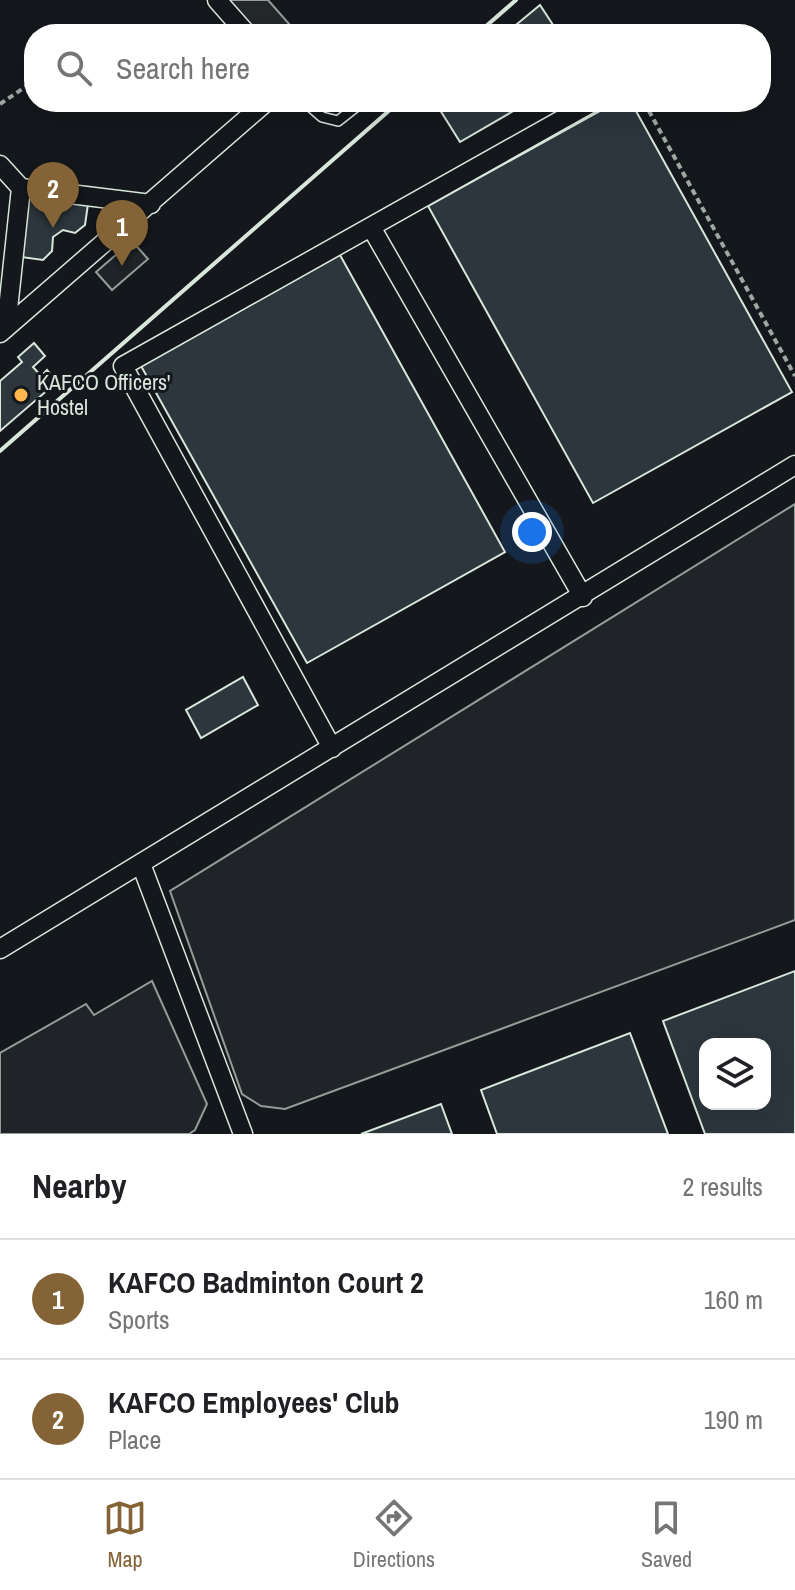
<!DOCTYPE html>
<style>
:root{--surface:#fff;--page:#f2f2f2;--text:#202124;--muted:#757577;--line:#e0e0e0;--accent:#846436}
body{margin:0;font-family:"Archivo Narrow",sans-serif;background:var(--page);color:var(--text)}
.controls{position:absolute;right:24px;bottom:24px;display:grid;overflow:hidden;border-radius:16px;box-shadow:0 8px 32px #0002}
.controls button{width:72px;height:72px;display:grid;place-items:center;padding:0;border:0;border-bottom:2px solid var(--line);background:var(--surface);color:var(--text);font:40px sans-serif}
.you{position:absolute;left:532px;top:532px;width:28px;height:28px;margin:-20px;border:6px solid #fff;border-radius:50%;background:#1a73e8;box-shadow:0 0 0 12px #1a73e833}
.badge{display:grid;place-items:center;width:52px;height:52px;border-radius:50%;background:var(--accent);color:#fff;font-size:26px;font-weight:700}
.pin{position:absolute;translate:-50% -66px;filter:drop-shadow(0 2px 4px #0008)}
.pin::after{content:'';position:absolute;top:42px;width:28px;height:24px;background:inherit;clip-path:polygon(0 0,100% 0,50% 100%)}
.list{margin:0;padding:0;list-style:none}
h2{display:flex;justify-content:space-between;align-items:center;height:104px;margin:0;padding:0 32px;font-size:34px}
h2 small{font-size:26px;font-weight:400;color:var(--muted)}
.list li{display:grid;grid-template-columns:52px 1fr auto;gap:24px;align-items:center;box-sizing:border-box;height:120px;padding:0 32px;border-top:2px solid var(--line)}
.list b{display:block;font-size:30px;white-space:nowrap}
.list p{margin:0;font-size:26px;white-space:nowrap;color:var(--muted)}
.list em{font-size:26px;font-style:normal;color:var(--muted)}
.icon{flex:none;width:44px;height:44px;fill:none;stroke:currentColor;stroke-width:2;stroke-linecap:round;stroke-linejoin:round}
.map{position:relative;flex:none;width:795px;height:1134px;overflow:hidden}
.search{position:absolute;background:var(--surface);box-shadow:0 8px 32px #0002;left:24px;right:24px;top:24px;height:88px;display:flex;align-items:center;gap:20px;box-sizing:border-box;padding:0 28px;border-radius:32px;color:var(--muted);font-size:30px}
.sheet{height:344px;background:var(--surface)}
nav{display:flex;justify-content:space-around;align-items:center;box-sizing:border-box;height:112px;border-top:2px solid var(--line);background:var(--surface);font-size:22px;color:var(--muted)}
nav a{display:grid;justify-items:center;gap:4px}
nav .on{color:var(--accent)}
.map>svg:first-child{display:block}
.green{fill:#202428;stroke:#939e99;stroke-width:2}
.parking{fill:#24282b;stroke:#939e99;stroke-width:2}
.building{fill:#2c363c;stroke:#d8e6dc;stroke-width:2;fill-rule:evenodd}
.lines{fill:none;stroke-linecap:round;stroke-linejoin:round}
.lane-casing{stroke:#d8e6dc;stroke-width:12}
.street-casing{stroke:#d8e6dc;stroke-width:21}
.path{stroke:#9da8a2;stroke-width:4;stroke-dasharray:6 4;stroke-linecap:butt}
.lane{stroke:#14181c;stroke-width:9}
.street{stroke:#14181c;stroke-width:18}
.wall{stroke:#d8e6dc;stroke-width:4}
.poi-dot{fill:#ffb74d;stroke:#14181c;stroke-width:3}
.labels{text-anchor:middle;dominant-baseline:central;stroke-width:6;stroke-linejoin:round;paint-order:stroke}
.poi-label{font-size:22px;fill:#d8e6dc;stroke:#14181c;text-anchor:start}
</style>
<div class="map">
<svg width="795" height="1134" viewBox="0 0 795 1134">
<rect width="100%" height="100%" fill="#14181c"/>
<!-- green -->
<path class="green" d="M132,241l16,18 -36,31 -16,-18z
M795,504v416l-510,189 -24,-3 -19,-12 -72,-203z
M152,981l55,123 -12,26 -6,4h-189v-81l86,-49 8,11z"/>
<!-- parking -->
<path class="parking" d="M225,0h43l30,34h-43z"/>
<!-- building -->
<path class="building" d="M540,5l19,29h-54z
M435,102h94l-69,40z
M616,102h15l161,290 -199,111 -165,-297z
M28,197l60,7 -3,21 -10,8 -12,-3 -10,7 -1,14 -9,9 -22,-3z
M340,255l165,297 -198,111 -166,-297z
M34,343l11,13 -12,11 8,9 6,-6 10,12 -57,49v-50l22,-19 -4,-5z
M243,677l15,28 -57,33 -15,-28z
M795,971v163h-90l-42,-113zM705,1044h60v60h-60z
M630,1033l38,101h-171l-16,-44z
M441,1104l11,30h-91z"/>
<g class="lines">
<!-- lane casing -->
<g class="lane-casing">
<path id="lane" d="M305,102l17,15 16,4 24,-19"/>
</g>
<!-- street casing -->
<g class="street-casing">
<path id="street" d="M217,0l30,34
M0,165l21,23 -15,140
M21,188l130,16
M371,227l212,370
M0,333l266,-231
M332,748l-209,-382 470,-264
M141,864l102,270
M0,949l795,-484"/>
</g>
<!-- path -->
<path class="path" d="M644,102l151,274
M0,104l34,-23"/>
<!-- lane -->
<use href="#lane" class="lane"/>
<!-- street -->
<use href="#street" class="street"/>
<!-- wall -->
<path class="wall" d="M477,34l39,-34
M0,451l399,-349"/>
</g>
<!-- markers -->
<circle class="poi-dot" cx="21" cy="395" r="8"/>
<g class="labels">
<!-- poi labels -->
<g class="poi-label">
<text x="37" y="382">KAFCO Officers'<tspan x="37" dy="25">Hostel</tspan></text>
</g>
</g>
</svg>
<div class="controls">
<button><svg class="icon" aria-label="layers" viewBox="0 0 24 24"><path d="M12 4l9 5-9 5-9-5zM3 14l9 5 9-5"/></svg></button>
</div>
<div class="you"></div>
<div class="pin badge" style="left:122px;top:266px">1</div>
<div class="pin badge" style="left:53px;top:228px">2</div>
<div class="search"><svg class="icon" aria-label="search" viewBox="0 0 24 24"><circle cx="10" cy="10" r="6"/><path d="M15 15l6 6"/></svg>Search here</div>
</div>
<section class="sheet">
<h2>Nearby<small>2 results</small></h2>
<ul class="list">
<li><span class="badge">1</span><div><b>KAFCO Badminton Court 2</b><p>Sports</p></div><em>160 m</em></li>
<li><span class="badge">2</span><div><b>KAFCO Employees' Club</b><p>Place</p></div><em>190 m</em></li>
</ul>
</section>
<nav>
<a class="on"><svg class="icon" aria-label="map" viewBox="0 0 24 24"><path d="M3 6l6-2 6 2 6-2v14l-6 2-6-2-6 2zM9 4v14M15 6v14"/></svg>Map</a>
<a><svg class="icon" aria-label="directions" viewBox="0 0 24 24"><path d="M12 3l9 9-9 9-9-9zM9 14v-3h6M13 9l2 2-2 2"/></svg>Directions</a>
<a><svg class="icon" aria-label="saved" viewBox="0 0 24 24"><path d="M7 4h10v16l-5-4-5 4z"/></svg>Saved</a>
</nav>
